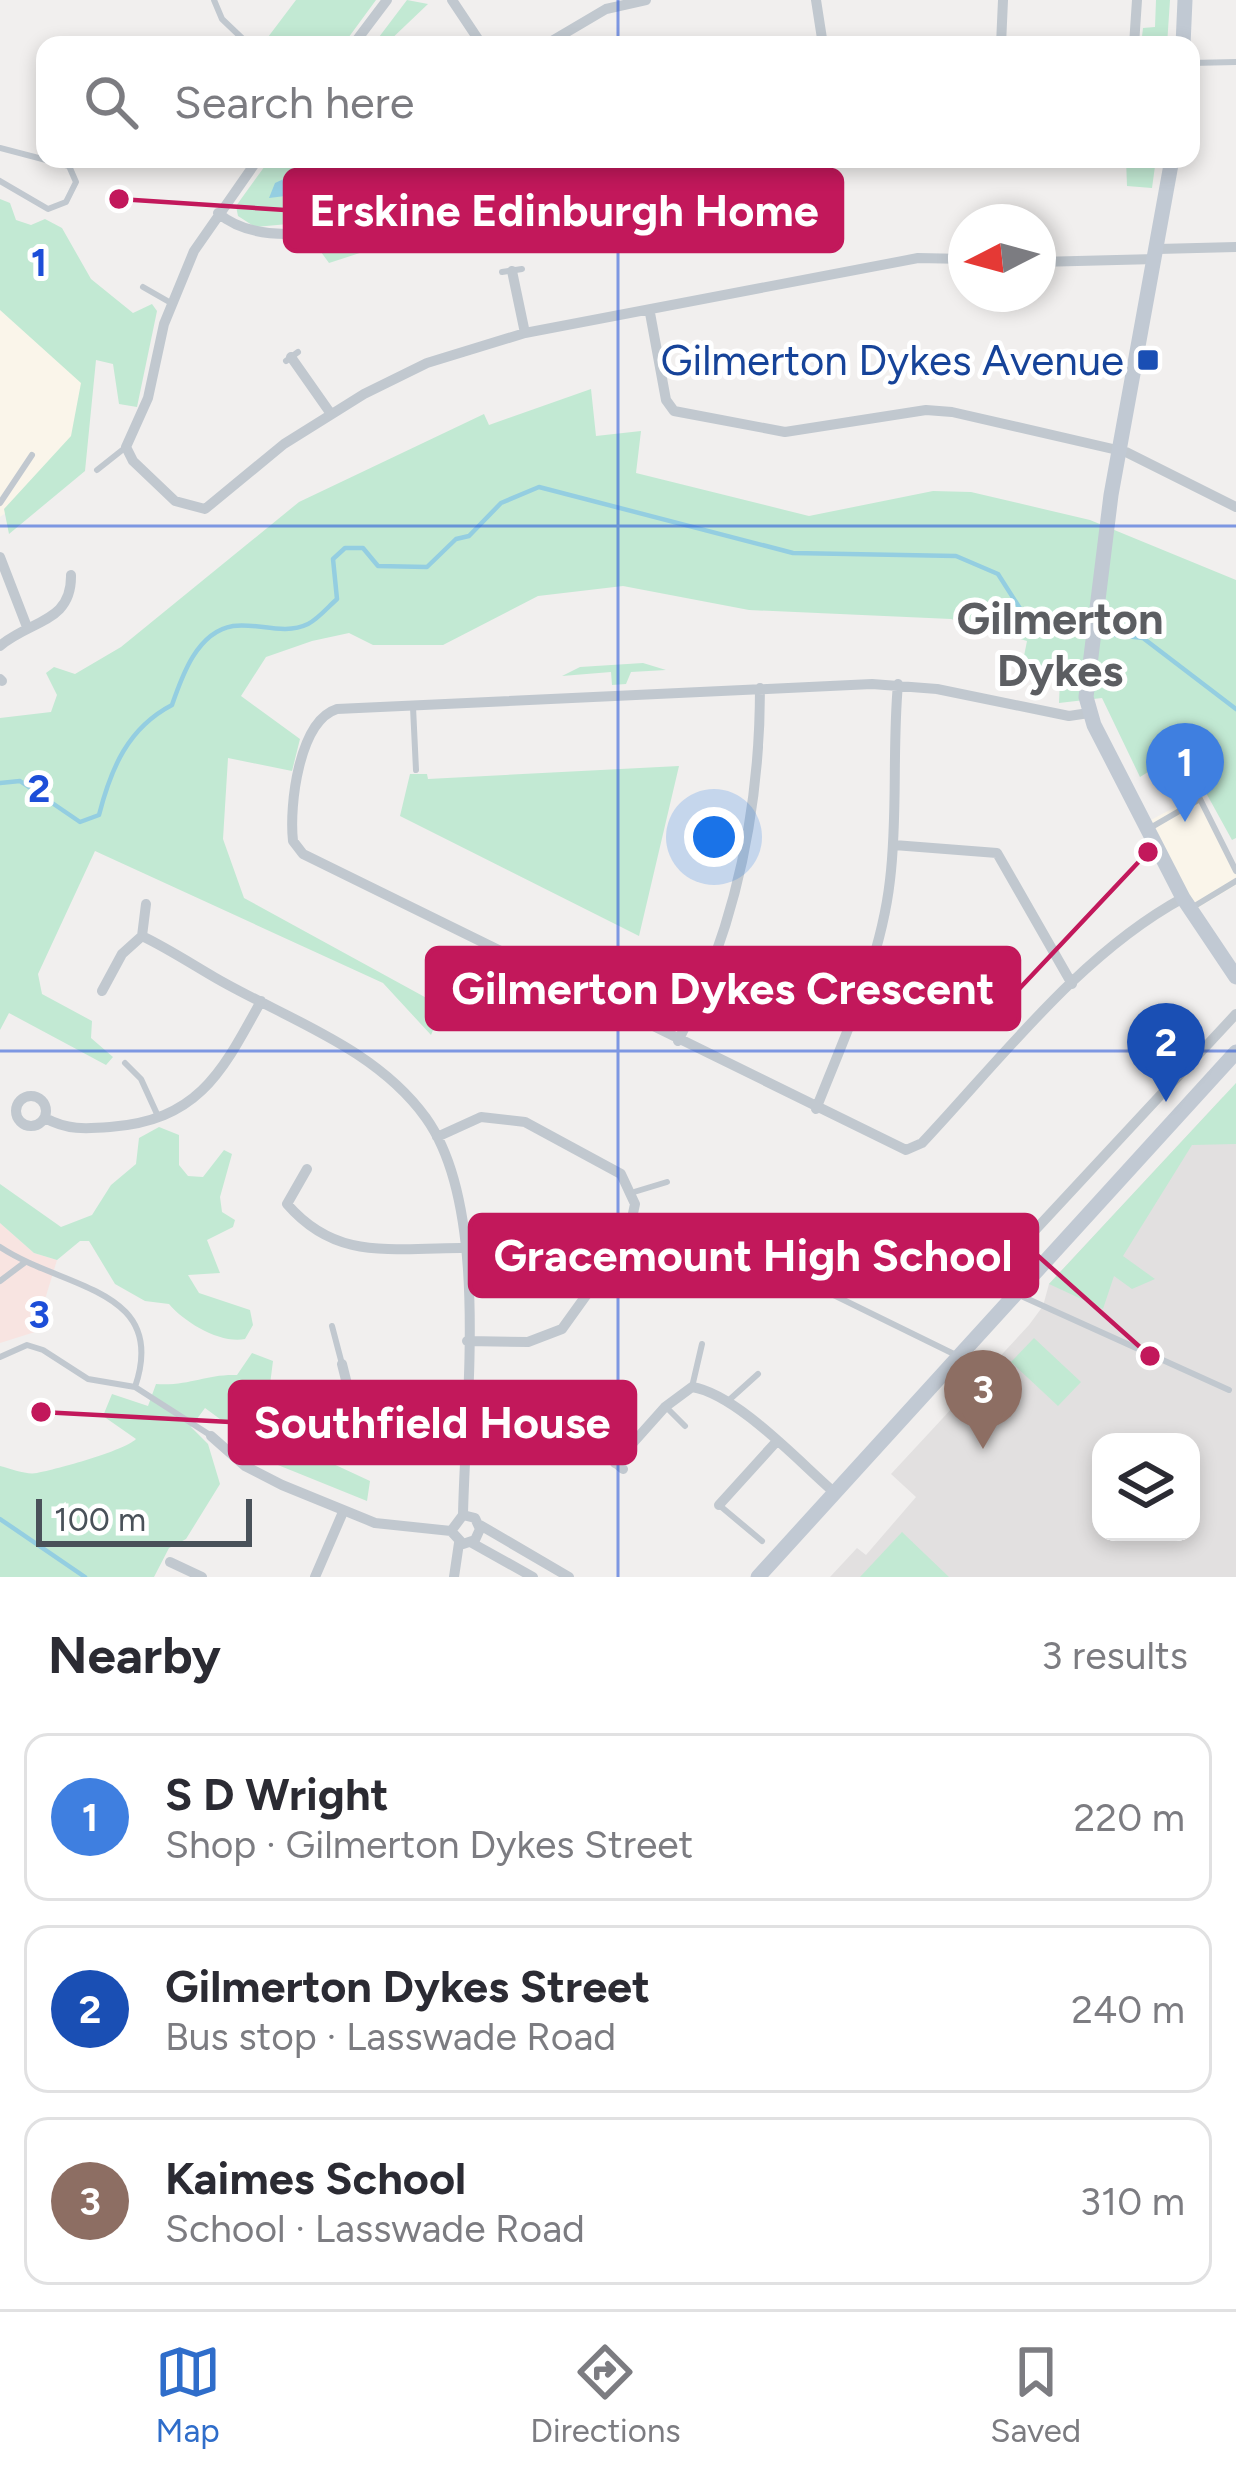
<!DOCTYPE html>
<meta charset="utf-8">
<style>
:root{--surface:#fff;--page:#f7f7f7;--text:#2b2b33;--muted:#7c7c81;--line:#e1e1e2;--accent:#2f6dca}
body{margin:0;font-family:Figtree,sans-serif;background:var(--page);color:var(--text)}
.controls{position:absolute;right:36px;bottom:36px;display:grid;overflow:hidden;border-radius:24px;box-shadow:0 6px 18px #0003}
.controls button{width:108px;height:108px;display:grid;place-items:center;padding:0;border:0;border-bottom:3px solid var(--line);background:var(--surface);color:var(--text);font:60px sans-serif}
.compass{position:absolute;left:948px;top:204px;width:108px;height:108px;border-radius:50%;background:var(--surface);box-shadow:0 6px 18px #0003;rotate:264deg}
.scale{position:absolute;left:36px;bottom:30px;width:216px;box-sizing:border-box;padding-left:12px;border:6px solid #495159;border-top:0;font-size:33px;line-height:42px;white-space:nowrap;color:#495159;-webkit-text-stroke:9px #fff;paint-order:stroke}
.you{position:absolute;left:714px;top:837px;width:42px;height:42px;margin:-30px;border:9px solid #fff;border-radius:50%;background:#1a73e8;box-shadow:0 0 0 18px #1a73e833}
.badge{display:grid;place-items:center;width:78px;height:78px;border-radius:50%;background:var(--accent);color:#fff;font-size:39px;font-weight:700}
.pin{position:absolute;translate:-50% -99px;filter:drop-shadow(0 3px 6px #0008)}
.pin::after{content:'';position:absolute;top:63px;width:42px;height:36px;background:inherit;clip-path:polygon(0 0,100% 0,50% 100%)}
.list{margin:0;padding:0;list-style:none}
h2{display:flex;justify-content:space-between;align-items:center;height:156px;margin:0;padding:0 48px;font-size:51px}
h2 small{font-size:39px;font-weight:400;color:var(--muted)}
.list li{display:grid;grid-template-columns:78px 1fr auto;gap:36px;align-items:center;box-sizing:border-box;height:168px;margin:0 24px 24px;padding:0 24px;border:3px solid var(--line);border-radius:24px}
.list b{display:block;font-size:45px;white-space:nowrap}
.list p{margin:0;font-size:39px;white-space:nowrap;color:var(--muted)}
.list em{font-size:39px;font-style:normal;color:var(--muted)}
.icon{flex:none;width:66px;height:66px;fill:none;stroke:currentColor;stroke-width:2;stroke-linecap:round;stroke-linejoin:round}
.map{position:relative;flex:none;width:1236px;height:1577px;overflow:hidden}
.search{position:absolute;background:var(--surface);box-shadow:0 6px 18px #0003;left:36px;right:36px;top:36px;height:132px;display:flex;align-items:center;gap:30px;box-sizing:border-box;padding:0 42px;border-radius:24px;color:var(--muted);font-size:45px}
.sheet{height:732px;background:var(--surface)}
nav{display:flex;justify-content:space-around;align-items:center;box-sizing:border-box;height:168px;border-top:3px solid var(--line);background:var(--surface);font-size:33px;color:var(--muted)}
nav a{display:grid;justify-items:center;gap:6px}
nav .on{color:var(--accent)}
.map>svg:first-child{display:block}
.commercial{fill:#faf5ea}
.education{fill:#e2e0e0;fill-rule:evenodd}
.medical{fill:#f8e4e1}
.green{fill:#c2e9d3}
.water{fill:#94cee1}
.lines{fill:none;stroke-linecap:round;stroke-linejoin:round}
.stream{stroke:#94cee1;stroke-width:4.5}
.lane{stroke:#c1c8cf;stroke-width:6}
.street{stroke:#c1c8cf;stroke-width:10}
.secondary{stroke:#c1c9d3;stroke-width:15}
.grid{fill:none;stroke:#1d4ed8;stroke-width:3;stroke-opacity:0.55}
.transit-dot{fill:#1a4fb4;stroke:#fff;stroke-width:4.5}
.labels{text-anchor:middle;dominant-baseline:central;stroke-width:10;stroke-linejoin:round;paint-order:stroke}
.transit-label{font-size:42px;fill:#164399;stroke:#fff;text-anchor:end}
.neighbourhood-label{font-size:45px;font-weight:bold;fill:#5c5e62;stroke:#fff}
.grid-label{font-size:39px;text-anchor:middle;font-weight:bold;fill:#1d4ed8;stroke:#fff;stroke-width:10;stroke-linejoin:round;paint-order:stroke}
.leader{fill:none;stroke:#c2185b;stroke-width:4.5}
.callout-dot{fill:#c2185b;stroke:#fff;stroke-width:4.5}
.callout{fill:#c2185b;stroke:#c2185b;stroke-width:4.5}
.callout-label{font-size:45px;text-anchor:middle;font-weight:bold;fill:#fff}
</style>
<div class="map">
<svg width="1236" height="1577" viewBox="0 0 1236 1577">
<rect width="100%" height="100%" fill="#f1efee"/>
<!-- commercial -->
<path class="commercial" d="M0,258l96,101 -32,111 -64,47z
M1200,794l36,72v19l-40,24 -47,-88z"/>
<!-- education -->
<path class="education" d="M1223,1097l13,8v472h-406l27,-29 9,7 50,-58 -25,-23 138,-149 14,-19 6,-22zM1101,1442h90v90h-90z"/>
<!-- medical -->
<path class="medical" d="M0,1223l34,30 23,7 -22,72 -35,11z"/>
<!-- green -->
<path class="green" d="M296,0h80l-33,45h-81z
M407,0l21,4 -43,41h-12z
M1156,0h14l-3,45h-26l2,-17 12,-1z
M270,159h103l18,21 5,23 -11,8 -8,-4 -27,5 -6,7 -89,8 -17,-11 -2,-10z
M1126,159h30l-4,29 -25,-2z
M0,199l10,4 6,17 15,5 14,-6 17,9 29,51 42,34 19,-9 5,7 -20,96 -18,-3 -6,-40 -17,-4 -11,111 -76,63 -5,-25 67,-73 10,-53 -81,-73z
M399,223l7,15 -77,25 -16,-22z
M591,389l5,47 45,-5 -5,42 173,43 124,-25 38,1 119,28 146,60v258l-4,2 -27,-49 -25,14 -16,-43 -24,15 -38,-79 -43,5 1,-24 -17,-4 -19,-19 3,-15 -76,-22 -202,-9 -126,-24 -85,10 -95,49h-70l-24,-12 -37,8 -46,16 -25,39 59,43 -8,32 -64,-13 -5,81 21,59 199,109 -12,28 -48,-52 -288,-132 -57,123 4,20 50,27 -1,17 22,19 -7,8 -97,-52 -9,17v-312l51,-6 6,-17 -11,-22 8,-6 21,7 46,-27 178,-145 185,-88 5,11z
M643,663l23,7 -35,2 -5,12 -14,1 -1,-13 -49,4 18,-9z
M679,766l-40,170 -239,-120 10,-42h17l1,5z
M1236,1083v61l-44,1 -69,111 32,23 -23,10 -18,-13 -11,33 -54,-25z
M159,1127l20,8v30l9,11 15,1 21,-27 8,4 -12,43 2,15 13,8 -2,7 -26,13 13,33 -32,2 11,18 51,17 3,15 -8,14c-24,5 -60,-16 -76,-35l-24,-3 -30,-17 -26,-43h-9l-23,19 -23,-7 -34,-30v-39l61,43 31,-12 19,-30 25,-21 3,-26z
M1034,1338l47,44 -23,24 -47,-44z
M252,1353l21,8 -6,47 19,34 84,39 -3,20 -99,-40 1,-27 -17,-13 -28,1 -19,-14 -14,19 17,17 12,40 -34,55 -17,9 -15,29h-154v-111c12,3 26,9 37,7 20,-4 87,-22 99,-34l-33,-23 9,-22 36,12 8,-22c35,2 49,-10 81,-9z
M902,1532l47,45h-89z"/>
<!-- water -->
<path class="water" d="M314,165l16,12 -4,14 -57,7 6,-15z"/>
<g class="lines">
<!-- stream -->
<path class="stream" d="M1099,633l44,5 93,71
M0,783l20,-2 60,41 19,-7c12,-47 29,-87 73,-110 10,-29 25,-73 61,-79 24,-4 50,10 75,-2 10,-5 20,-17 29,-25l-4,-40 12,-11h18l15,18 49,1 29,-28 13,-3 32,-33 38,-16 254,66 163,3 42,18 30,47 60,10
M0,1519l85,58"/>
<!-- lane -->
<path class="lane" d="M214,0l8,19 22,21
M1191,63l45,-1
M0,148l69,18 7,16 -10,20 -18,7 -48,-28
M502,272l20,-3
M143,287l28,16
M286,361l12,-9
M97,470l29,-23
M0,503l32,-48
M413,707l3,63
M1150,828l50,-29 36,72
M1193,907l43,-26
M125,1063l16,16 16,35
M634,1192l33,-10
M0,1247c63,42 169,41 135,140
M756,1257l202,99
M746,1275l18,-35
M0,1281l24,-18
M1019,1295l210,95
M332,1326l10,38
M0,1357l27,-12 16,5 45,29 47,8 75,48
M692,1387l10,-43
M728,1401l30,-27
M666,1407l19,19
M719,1505l43,36"/>
<!-- street -->
<path class="street" d="M452,0l30,45
M816,0l7,45
M353,45l34,-45
M545,45l61,-36 40,-9
M1001,45l2,-45
M1134,45l3,-45
M258,159l-64,92 -30,73 -16,74 -22,49 7,14 42,40 30,8 79,-65 80,-50 63,-31 98,-30 393,-75 48,1
M607,159h23
M218,213c48,41 135,11 191,0l-22,-54
M1158,249l78,-2
M1038,262l118,-3
M512,271l13,62
M650,313l16,87 8,11 111,21 141,-22 26,2 174,40 110,55
M291,357l40,57
M0,557l27,70
M0,646c30,-26 72,-23 71,-71
M0,679l2,2
M1089,713l-20,3 -132,-27 -65,-5 -535,25c-38,12 -48,96 -44,132l10,13 603,296 16,-7c79,-84 158,-189 261,-245
M894,845l103,8 75,131
M142,936c25,12 48,27 72,41 72,42 161,70 212,141 65,91 39,287 37,397
M102,991l20,-37 20,-18 4,-32
M678,1041c57,-111 82,-229 82,-353
M16 1111a15 15 0 1 1 30 0a15 15 0 1 1-30 0Z
M816,1109c29,-74 65,-149 74,-229 8,-65 2,-131 8,-196
M45,1118c22,12 40,11 65,9 89,-7 112,-55 151,-126
M437,1137l44,-20 44,5 96,52 14,30 -7,33 -66,92 -34,13 -61,-1
M307,1169l-20,35c51,59 107,43 179,44
M1012,1255l224,-241
M348,1388l116,7
M337,1413l11,-25 -6,-24
M211,1436l34,30 37,19 93,38 76,8 12,13 12,-4 5,-11 -5,-11 -12,-3 -12,16
M600,1450l23,19
M615,1463l50,-56 27,-20c45,7 108,76 143,106
M245,1466l12,-16
M719,1505l58,-64
M480,1525l89,52
M472,1543l61,34
M170,1562l32,15
M315,1577l28,-65
M454,1577l5,-34"/>
<!-- secondary -->
<path class="secondary" d="M1183,45l2,-45
M1172,159l-61,336 -25,202 8,28 89,173 53,79
M758,1577l478,-525"/>
</g>
<!-- grid -->
<path class="grid" d="M618,0v45M618,159v1418M0,526h1236M0,1051h1236"/>
<!-- markers -->
<rect class="transit-dot" x="1136" y="348" width="24" height="24" rx="6"/>
<g class="labels">
<!-- transit labels -->
<g class="transit-label">
<text x="1124" y="360">Gilmerton Dykes Avenue</text>
</g>
<!-- neighbourhood labels -->
<g class="neighbourhood-label">
<text x="1060" y="618">Gilmerton<tspan x="1060" dy="52">Dykes</tspan></text>
</g>
</g>
<g class="grid-label">
<text x="39" y="276">1</text>
<text x="39" y="802">2</text>
<text x="39" y="1328">3</text>
</g>
<!-- callouts -->
<path class="leader" d="M119 199L285 210M1148 852L1019 989M1150 1356L1037 1255M41 1412L230 1422"/>
<g class="callout-dot">
<circle cx="119" cy="199" r="12"/>
<circle cx="1148" cy="852" r="12"/>
<circle cx="1150" cy="1356" r="12"/>
<circle cx="41" cy="1412" r="12"/>
</g>
<g class="callout">
<rect x="285" y="170" width="557" height="81" rx="12"/>
<rect x="427" y="948" width="592" height="81" rx="12"/>
<rect x="470" y="1215" width="567" height="81" rx="12"/>
<rect x="230" y="1382" width="405" height="81" rx="12"/>
</g>
<g class="callout-label">
<text x="564" y="226">Erskine Edinburgh Home</text>
<text x="723" y="1004">Gilmerton Dykes Crescent</text>
<text x="753" y="1271">Gracemount High School</text>
<text x="432" y="1438">Southfield House</text>
</g>
</svg>
<div class="controls">
<button><svg class="icon" aria-label="layers" viewBox="0 0 24 24"><path d="M12 4l9 5-9 5-9-5zM3 14l9 5 9-5"/></svg></button>
</div>
<svg class="compass" viewBox="-18 -18 36 36"><path d="M0-13l5 13h-10z" fill="#e53935"/><path d="M0 13l5-13h-10z" fill="#7c7c81"/></svg>
<div class="scale">100 m</div>
<div class="you"></div>
<div class="pin badge" style="left:1185px;top:822px;background:#3f7fe0">1</div>
<div class="pin badge" style="left:1166px;top:1102px;background:#1a4fb4">2</div>
<div class="pin badge" style="left:983px;top:1449px;background:#8d6e63">3</div>
<div class="search"><svg class="icon" aria-label="search" viewBox="0 0 24 24"><circle cx="10" cy="10" r="6"/><path d="M15 15l6 6"/></svg>Search here</div>
</div>
<section class="sheet">
<h2>Nearby<small>3 results</small></h2>
<ul class="list">
<li><span class="badge" style="background:#3f7fe0">1</span><div><b>S D Wright</b><p>Shop · Gilmerton Dykes Street</p></div><em>220 m</em></li>
<li><span class="badge" style="background:#1a4fb4">2</span><div><b>Gilmerton Dykes Street</b><p>Bus stop · Lasswade Road</p></div><em>240 m</em></li>
<li><span class="badge" style="background:#8d6e63">3</span><div><b>Kaimes School</b><p>School · Lasswade Road</p></div><em>310 m</em></li>
</ul>
</section>
<nav>
<a class="on"><svg class="icon" aria-label="map" viewBox="0 0 24 24"><path d="M3 6l6-2 6 2 6-2v14l-6 2-6-2-6 2zM9 4v14M15 6v14"/></svg>Map</a>
<a><svg class="icon" aria-label="directions" viewBox="0 0 24 24"><path d="M12 3l9 9-9 9-9-9zM9 14v-3h6M13 9l2 2-2 2"/></svg>Directions</a>
<a><svg class="icon" aria-label="saved" viewBox="0 0 24 24"><path d="M7 4h10v16l-5-4-5 4z"/></svg>Saved</a>
</nav>
